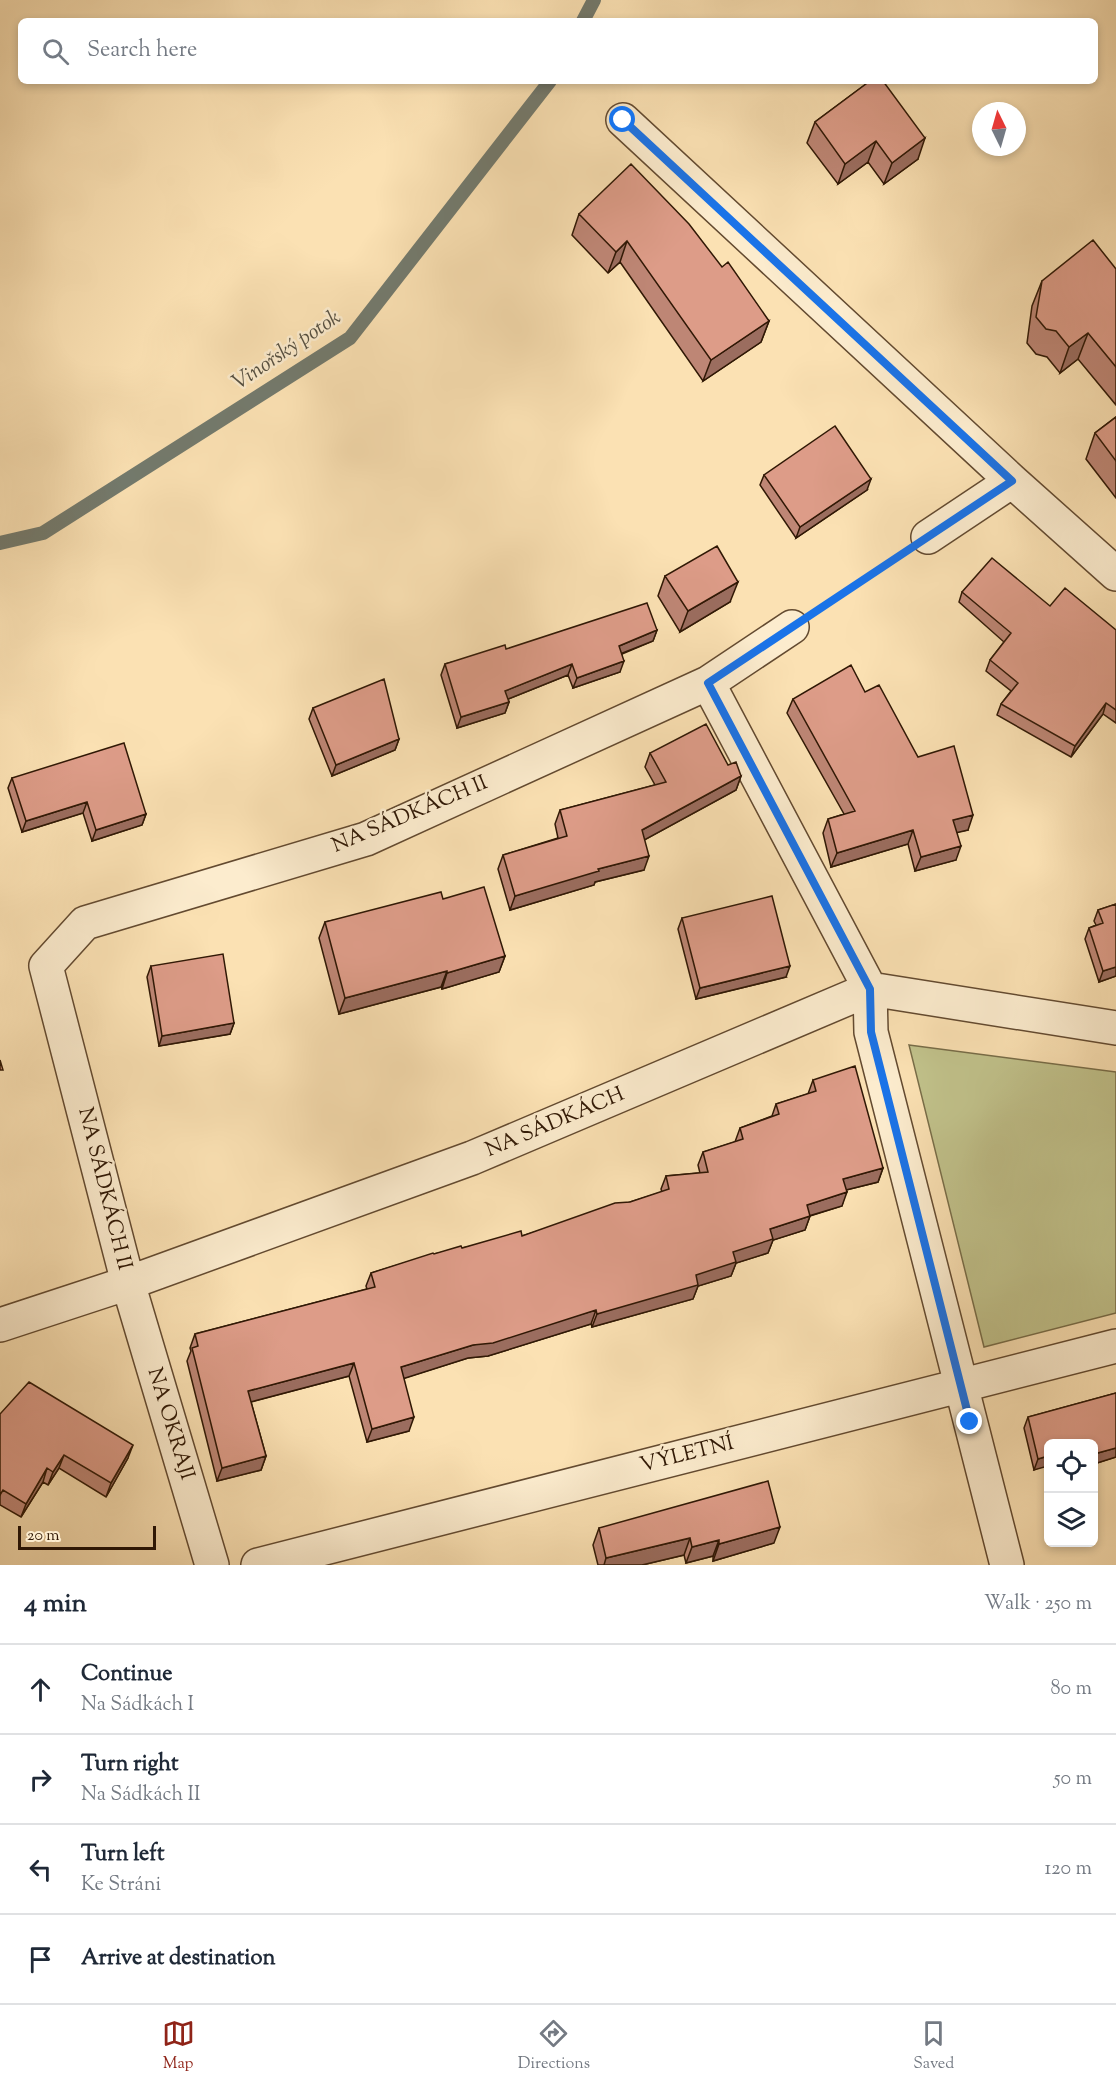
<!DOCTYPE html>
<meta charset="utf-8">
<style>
:root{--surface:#fff;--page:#f6f6f7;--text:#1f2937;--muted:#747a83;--line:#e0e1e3;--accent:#8f2418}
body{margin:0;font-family:"Sorts Mill Goudy",serif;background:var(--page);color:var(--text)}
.controls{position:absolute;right:18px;bottom:18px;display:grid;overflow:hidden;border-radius:9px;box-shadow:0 3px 9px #0003}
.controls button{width:54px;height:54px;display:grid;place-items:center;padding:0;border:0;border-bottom:2px solid var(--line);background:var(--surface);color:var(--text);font:30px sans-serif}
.compass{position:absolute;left:972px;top:102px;width:54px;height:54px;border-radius:50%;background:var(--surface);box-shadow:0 3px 9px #0003;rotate:355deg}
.scale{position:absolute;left:18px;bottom:15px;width:138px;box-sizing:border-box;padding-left:6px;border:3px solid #301805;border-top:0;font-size:16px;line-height:21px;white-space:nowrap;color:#301805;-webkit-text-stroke:4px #fcecce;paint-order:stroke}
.stop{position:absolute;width:18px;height:18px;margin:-14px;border:4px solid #1a73e8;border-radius:50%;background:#fff}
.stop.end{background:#1a73e8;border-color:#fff;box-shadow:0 2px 6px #0008}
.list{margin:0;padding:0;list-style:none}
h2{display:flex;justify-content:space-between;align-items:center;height:78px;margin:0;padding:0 24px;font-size:26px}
h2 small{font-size:20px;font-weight:400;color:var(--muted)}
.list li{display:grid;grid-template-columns:39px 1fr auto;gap:18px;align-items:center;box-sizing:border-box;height:90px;padding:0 24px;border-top:2px solid var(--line)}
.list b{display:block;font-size:22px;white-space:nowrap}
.list p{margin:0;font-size:20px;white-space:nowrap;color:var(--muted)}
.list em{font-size:20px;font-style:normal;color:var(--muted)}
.icon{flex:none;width:33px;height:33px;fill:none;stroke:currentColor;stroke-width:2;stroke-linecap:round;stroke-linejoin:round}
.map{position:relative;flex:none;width:1116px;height:1565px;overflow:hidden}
.search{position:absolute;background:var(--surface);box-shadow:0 3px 9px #0003;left:18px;right:18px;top:18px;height:66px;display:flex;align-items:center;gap:15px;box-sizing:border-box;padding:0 21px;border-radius:9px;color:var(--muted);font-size:22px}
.sheet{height:438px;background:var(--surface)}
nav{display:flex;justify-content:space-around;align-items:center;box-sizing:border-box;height:84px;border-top:2px solid var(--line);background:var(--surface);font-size:16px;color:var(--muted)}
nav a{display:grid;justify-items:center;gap:3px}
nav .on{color:var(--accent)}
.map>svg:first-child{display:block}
.green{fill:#c1c28b;stroke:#786d48;stroke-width:1.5}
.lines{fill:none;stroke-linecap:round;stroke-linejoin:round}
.stream{stroke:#737a6d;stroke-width:14}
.minor-casing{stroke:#634a30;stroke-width:36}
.path{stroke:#301805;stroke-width:4;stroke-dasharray:4.5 3;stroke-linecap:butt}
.minor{stroke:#fcecce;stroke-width:33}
.wall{fill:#be8675;stroke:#301805;stroke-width:1.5}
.shaded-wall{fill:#9b6d5f;stroke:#301805;stroke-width:1.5}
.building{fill:#dd9c88;stroke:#301805;stroke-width:1.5}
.route{stroke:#1a73e8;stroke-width:8}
.labels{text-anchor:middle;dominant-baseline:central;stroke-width:5;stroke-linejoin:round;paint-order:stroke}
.street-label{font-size:21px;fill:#301805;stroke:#fcecce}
.water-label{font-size:22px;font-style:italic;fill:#575142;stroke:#fcecce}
</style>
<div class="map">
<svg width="1116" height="1565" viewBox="0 0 1116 1565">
<rect width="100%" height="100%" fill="#fbe1b3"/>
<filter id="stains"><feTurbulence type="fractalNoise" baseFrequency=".00333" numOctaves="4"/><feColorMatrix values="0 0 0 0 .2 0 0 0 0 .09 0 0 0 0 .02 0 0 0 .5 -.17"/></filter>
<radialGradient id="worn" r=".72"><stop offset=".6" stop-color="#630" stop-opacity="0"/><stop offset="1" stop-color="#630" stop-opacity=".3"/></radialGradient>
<!-- green -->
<path class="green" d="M909,1045l207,27v241l-132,34z"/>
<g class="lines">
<!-- stream -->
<path class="stream" d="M583,21l11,-21
M0,543l43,-10 307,-195 200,-257"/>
<!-- minor casing -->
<g class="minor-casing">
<path id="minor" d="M623,120l389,361 104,93
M928,537l84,-56
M708,683l162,306 1,43 136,533
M0,1325l128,-42 344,-125 398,-169 246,39
M212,1565l-84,-282 -82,-317 39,-43 281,-84 342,-156 84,-56
M258,1565l858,-219"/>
</g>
<!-- path -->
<path class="path" d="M824,606l71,-47"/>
<!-- minor -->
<use href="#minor" class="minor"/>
</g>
<!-- wall -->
<path class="wall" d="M870,81l48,78 -34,25 -16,-22 -30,22 -31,-41 8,-21z
M579,214l143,53 47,54 -8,21 -58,39 -83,-119 -12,11 -36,-38z
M1116,269v136l-38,-46 -18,14 -13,-16 -11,-3 -9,-11 5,-37 10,-25z
M1116,417v81l-30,-39 9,-26z
M764,475l103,15 -71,48 -36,-53z
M665,576l65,26 -50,30 -22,-36z
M962,592l88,14 66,24v93l-13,-9 -32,43 -74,-42 4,-11 10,-13 -25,-20 4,-11 14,-18 -45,-40z
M657,630l-4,11 -31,13 -2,18 -47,16 -5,-13 -60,24 1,3 -4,11 -48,15 -16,-53 4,-11 61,-15z
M865,692l53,65 50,73 -11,2 -1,28 -41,11 -7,-27 -77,23 -8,-34 5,-14 16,-5 -57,-101 6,-14z
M313,708l86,31 -4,11 -63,26 -23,-57z
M650,753l78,12 13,11 -5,14 -92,50v30l-49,12 -1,3 -84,25 -12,-41 5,-14 55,-17 -3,-14 5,-14 95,-25 -10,-18z
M12,778l134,36 -4,11 -50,16 -9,-28 -61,19 -14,-44z
M443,899l62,57 -6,16 -57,17 -1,-2 -102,27 -20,-76 6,-16z
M1116,904v72l-17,6 -14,-43 4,-11 7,-3 -2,-4 4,-11z
M682,918l104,59 -90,22 -18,-70z
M151,966l83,57 -4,11 -71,12 -12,-69z
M813,1080l70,88 -5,14 -32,8 -4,16 -32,10 -5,14 -32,10 -5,13 -32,10 -5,13 -33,10 -5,13 -101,28 -1,-3 -103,32 -20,2 -64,20 5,53 -42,11 -18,-66 -98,26 15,54 -5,14 -44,11 -30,-120 4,-10 -1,-3 5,-14 172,-45 -1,-3 5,-13 63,-19 28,-6 60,-12 140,-44 -1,-3 5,-13 34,-3 -2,-8 5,-13 32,-10 5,-14 32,-12 4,-12 32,-10z
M1116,1393v64l-22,7v-21l-60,27 -10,-42 4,-11z
M0,1414l128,44 -22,39 -47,-29 -11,17 -5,-3 -22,35 -21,-12z
M599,1528l175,15 -61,18v-5l-27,7 -2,-8 -42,10h-44l-5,-20z"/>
<!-- shaded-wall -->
<path class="shaded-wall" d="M925,138l-7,21 -34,25 8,-21z
M876,141l-8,21 -30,22 7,-20z
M627,241l-7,21 -12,11 8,-21z
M769,321l-8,21 -58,39 8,-21z
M1088,333l-10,26 -18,14 9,-26z
M871,479l-4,11 -71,48 4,-11z
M738,582l-8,20 -50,30 8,-21z
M657,630l-4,11 -38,15 4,-10z
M624,661l-4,11 -47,16 4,-10z
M572,664l-4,11 -67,27 4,-11z
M509,702l-4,11 -48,15 4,-11z
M1106,703l-3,11 -32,43 4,-11z
M399,739l-4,11 -63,26 4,-11z
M741,776l-5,14 -99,54 5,-14z
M87,802l-4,11 -61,19 4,-11z
M146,814l-4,11 -50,16 4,-11z
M973,815l-5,15 -21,5 6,-15z
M913,830l-5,14 -77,23 6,-14z
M961,846l-5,14 -41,11 6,-14z
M649,856l-5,14 -49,12 -1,3 -84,25 5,-14 83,-27z
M505,956l-6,16 -57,17 5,-16z
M790,966l-4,11 -90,22 4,-11z
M1116,967v9l-17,6 4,-11z
M447,971l-6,16 -102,27 6,-16z
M234,1023l-4,11 -71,12 3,-10z
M883,1168l-5,14 -40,10 5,-13z
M847,1192l-5,14 -40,12 5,-13z
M810,1216l-5,14 -32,10 -5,13 -32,10 -5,13 -33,10 -5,13 -101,28 5,-13 99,-39 74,-46z
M596,1310l-5,14 -103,32 -20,2 -72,23 5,-14 72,-22z
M354,1363l-5,13 -106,28 5,-13z
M414,1417l-5,14 -42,11 5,-13z
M133,1445l-5,13 -22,39 5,-14z
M1116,1448v9l-22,7v-10z
M64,1455l-5,13 -11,17 5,-13z
M266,1456l-5,14 -44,11 5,-13z
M1048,1456v10l-14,4 4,-11z
M47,1468l-4,14 -22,35 5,-13z
M780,1527l-6,16 -61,18 6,-17z
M690,1538l-6,17 -42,10h-38l2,-7z
M719,1540l-6,16 -27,7 6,-16z"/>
<!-- building -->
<path class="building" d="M870,81h13l42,57 -33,25 -16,-22 -31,23 -30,-42z
M631,164l58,60 33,43 6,-5 41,59 -58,39 -84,-119 -11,11 -37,-38z
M1093,240l23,29v98l-28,-34 -19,14 -13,-16 -10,-2 -10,-12 6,-36z
M1116,417v44l-21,-28z
M835,426l36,53 -71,48 -36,-52z
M717,546l21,36 -50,29 -23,-35z
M992,558l58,48 15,-18 51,42v80l-10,-7 -31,43 -74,-42 17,-21 -28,-23 21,-27 -49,-41z
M647,603l10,27 -38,16 5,15 -47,17 -5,-14 -67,27 4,11 -48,15 -16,-53 60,-19 1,4z
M851,665l14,27 14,-7 39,72 36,-11 19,69 -20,5 8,26 -40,11 -8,-27 -76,23 -9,-34 27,-8 -62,-112z
M384,679l15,60 -63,26 -23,-57z
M706,724l22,41 8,-3 5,14 -99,54 7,26 -51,13 1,2 -84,25 -12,-41 64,-19 -7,-26 106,-28 -16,-29z
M124,743l22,71 -50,16 -9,-28 -61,19 -14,-43z
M484,887l21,69 -58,17v-2l-102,27 -20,-76 116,-30 2,7z
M772,896l18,70 -90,22 -18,-70z
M1116,904v63l-13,4 -14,-43 14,-5 -5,-13z
M223,954l11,69 -72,13 -11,-70z
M0,1060l3,10h-3z
M855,1066l28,102 -40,11 4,13 -40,13 3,11 -40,13 3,10 -40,13 3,10 -40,13 2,10 -101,29 -1,-4 -103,33 -20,2 -72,22 13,50 -42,12 -18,-66 -106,28 18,65 -44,12 -30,-120 6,-2 -3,-12 180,-47 -4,-14 62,-20 1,1 27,-8 1,2 59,-17 1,5 93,-33 15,-1 39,-13 -3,-13 42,-4 -5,-20 40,-13 -3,-11 39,-14 -3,-10 40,-13 -3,-11z
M29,1382l104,63 -22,38 -47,-28 -11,17 -6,-4 -21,36 -23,-14 -3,5v-81z
M1116,1393v55l-22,6v-11h-46v13l-10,3 -10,-42z
M768,1481l12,46 -61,17v-4l-27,7 -2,-9 -84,20 -7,-30z"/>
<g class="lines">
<!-- route -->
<path class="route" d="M623,120l389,361 -304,202 162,306 1,43 99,390"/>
</g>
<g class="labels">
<!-- street labels -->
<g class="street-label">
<text transform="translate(410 815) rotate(-23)">NA SÁDKÁCH II</text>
<text transform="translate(555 1123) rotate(-23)">NA SÁDKÁCH</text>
<text transform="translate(104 1189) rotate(76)">NA SÁDKÁCH II</text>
<text transform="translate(170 1424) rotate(73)">NA OKRAJI</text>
<text transform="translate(687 1455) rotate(-14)">VÝLETNÍ</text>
</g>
<!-- water labels -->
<g class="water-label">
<text transform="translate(287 351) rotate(-34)">Vinořský potok</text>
</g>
</g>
<rect width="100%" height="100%" filter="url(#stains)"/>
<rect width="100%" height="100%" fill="url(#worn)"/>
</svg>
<div class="controls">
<button><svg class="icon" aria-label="locate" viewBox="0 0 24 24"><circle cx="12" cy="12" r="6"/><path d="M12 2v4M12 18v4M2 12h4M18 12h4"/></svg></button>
<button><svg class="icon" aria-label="layers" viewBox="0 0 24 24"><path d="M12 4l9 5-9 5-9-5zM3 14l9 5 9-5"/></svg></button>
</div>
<svg class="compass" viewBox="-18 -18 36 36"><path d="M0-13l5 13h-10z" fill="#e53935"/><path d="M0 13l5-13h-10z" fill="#747a83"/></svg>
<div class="scale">20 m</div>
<div class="stop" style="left:623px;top:120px"></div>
<div class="stop end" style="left:970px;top:1422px"></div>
<div class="search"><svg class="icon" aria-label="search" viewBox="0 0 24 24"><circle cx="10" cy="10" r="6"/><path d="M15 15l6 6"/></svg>Search here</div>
</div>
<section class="sheet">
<h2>4 min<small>Walk · 250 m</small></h2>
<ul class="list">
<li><svg class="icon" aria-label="ahead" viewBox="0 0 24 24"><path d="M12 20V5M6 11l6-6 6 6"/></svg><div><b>Continue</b><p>Na Sádkách I</p></div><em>80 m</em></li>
<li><svg class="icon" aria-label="right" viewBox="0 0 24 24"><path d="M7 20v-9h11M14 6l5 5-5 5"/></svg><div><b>Turn right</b><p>Na Sádkách II</p></div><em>50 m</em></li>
<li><svg class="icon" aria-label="left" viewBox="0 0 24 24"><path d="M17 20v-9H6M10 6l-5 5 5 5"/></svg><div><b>Turn left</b><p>Ke Stráni</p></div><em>120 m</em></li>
<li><svg class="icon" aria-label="arrive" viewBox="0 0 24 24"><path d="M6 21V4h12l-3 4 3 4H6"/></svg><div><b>Arrive at destination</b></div></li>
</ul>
</section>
<nav>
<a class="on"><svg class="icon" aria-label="map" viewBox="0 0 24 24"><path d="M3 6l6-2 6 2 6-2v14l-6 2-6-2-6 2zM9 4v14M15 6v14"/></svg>Map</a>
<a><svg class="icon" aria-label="directions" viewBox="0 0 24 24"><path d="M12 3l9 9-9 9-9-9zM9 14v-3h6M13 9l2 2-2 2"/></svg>Directions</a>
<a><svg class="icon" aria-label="saved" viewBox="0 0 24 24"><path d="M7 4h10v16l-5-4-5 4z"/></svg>Saved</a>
</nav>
